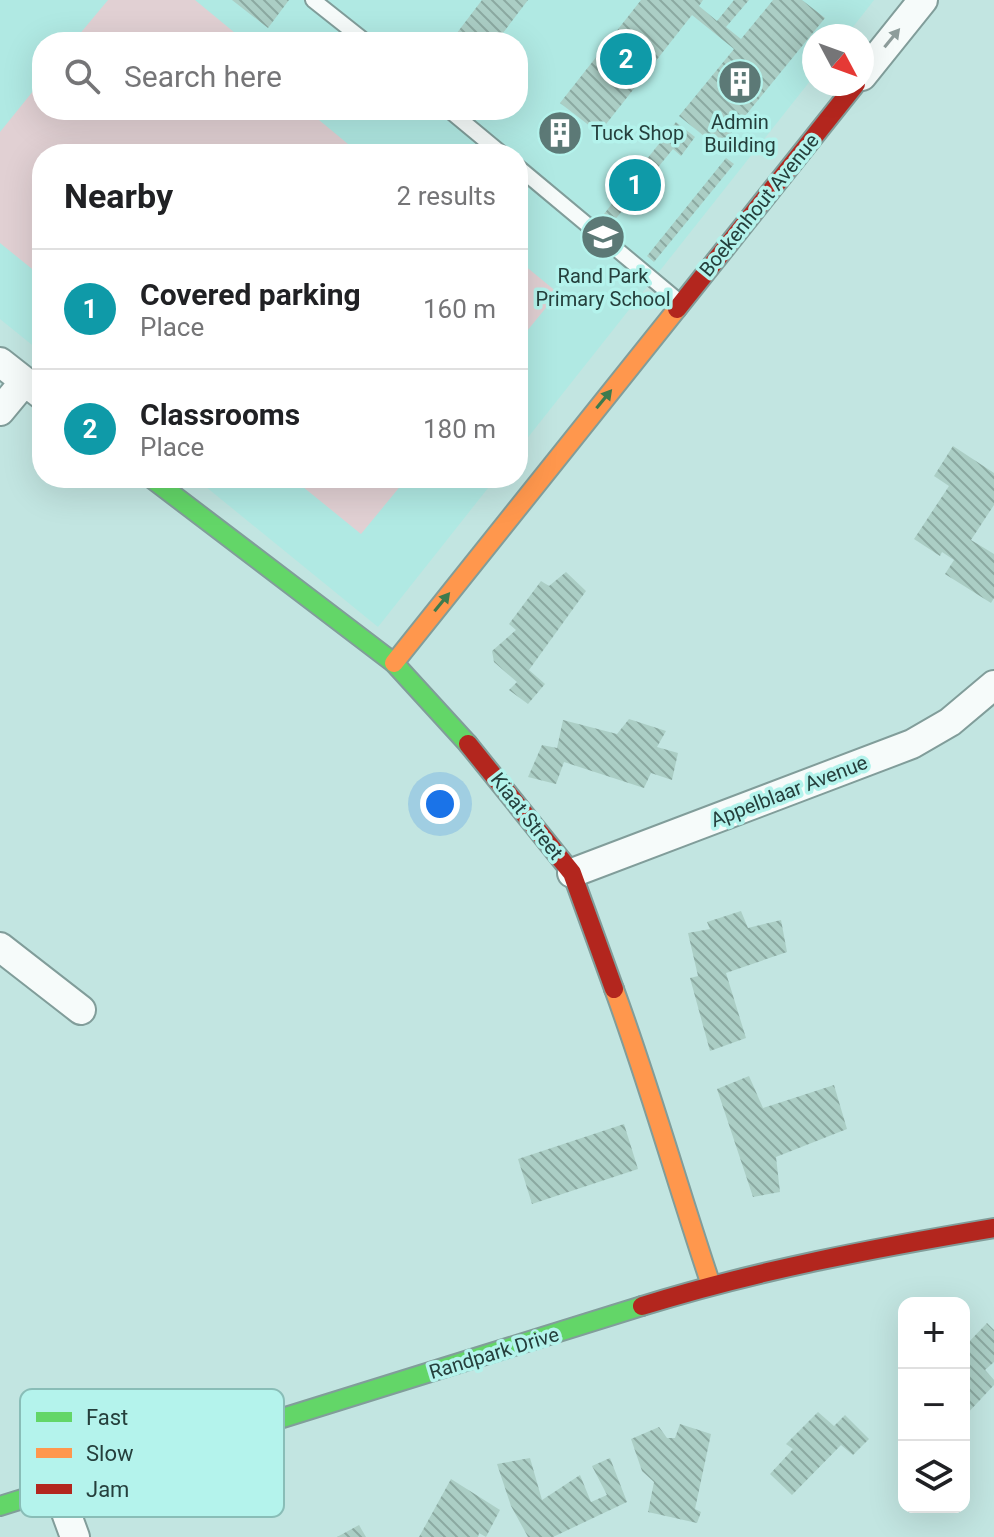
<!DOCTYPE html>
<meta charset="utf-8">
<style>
:root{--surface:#fff;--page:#f6f6f6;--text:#202124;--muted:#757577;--line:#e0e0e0;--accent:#b45309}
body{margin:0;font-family:Roboto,sans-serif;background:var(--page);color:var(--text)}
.controls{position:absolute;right:24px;bottom:24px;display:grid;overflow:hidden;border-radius:16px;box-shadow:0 8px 32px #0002}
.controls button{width:72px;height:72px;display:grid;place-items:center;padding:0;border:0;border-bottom:2px solid var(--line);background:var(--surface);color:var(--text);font:40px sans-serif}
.compass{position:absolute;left:802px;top:24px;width:72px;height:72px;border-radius:50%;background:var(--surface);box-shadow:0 8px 32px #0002;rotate:131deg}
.you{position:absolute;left:440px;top:804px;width:28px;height:28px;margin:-20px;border:6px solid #fff;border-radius:50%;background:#1a73e8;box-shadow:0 0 0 12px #1a73e833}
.badge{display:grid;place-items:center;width:52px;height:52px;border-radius:50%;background:var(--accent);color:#fff;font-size:26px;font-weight:700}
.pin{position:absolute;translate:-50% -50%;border:4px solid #fff;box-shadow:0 2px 8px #0006}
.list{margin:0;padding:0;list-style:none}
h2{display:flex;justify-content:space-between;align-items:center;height:104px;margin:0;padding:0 32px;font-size:34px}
h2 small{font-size:26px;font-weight:400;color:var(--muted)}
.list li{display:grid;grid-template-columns:52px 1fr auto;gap:24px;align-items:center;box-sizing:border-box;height:120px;padding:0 32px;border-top:2px solid var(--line)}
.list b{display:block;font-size:30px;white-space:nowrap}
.list p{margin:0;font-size:26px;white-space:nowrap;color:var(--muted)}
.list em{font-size:26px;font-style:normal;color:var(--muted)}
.icon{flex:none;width:44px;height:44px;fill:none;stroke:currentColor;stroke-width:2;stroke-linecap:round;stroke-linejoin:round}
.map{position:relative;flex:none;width:994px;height:1537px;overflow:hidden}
.search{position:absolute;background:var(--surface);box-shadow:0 8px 32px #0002;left:32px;top:32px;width:496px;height:88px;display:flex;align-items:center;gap:20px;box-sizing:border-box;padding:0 28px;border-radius:32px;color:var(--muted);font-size:30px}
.panel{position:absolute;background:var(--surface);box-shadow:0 8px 32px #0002;left:32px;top:144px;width:496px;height:344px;border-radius:32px}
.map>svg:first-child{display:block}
.built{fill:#b0e9e3;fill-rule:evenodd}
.grass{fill:#e1d0d3}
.building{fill:url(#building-back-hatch)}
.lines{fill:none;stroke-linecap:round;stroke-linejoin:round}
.lane-casing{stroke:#819d9a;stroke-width:18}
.street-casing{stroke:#819d9a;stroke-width:32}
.fast-casing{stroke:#819d9a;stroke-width:22}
.slow-casing{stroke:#819d9a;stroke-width:22}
.jam-casing{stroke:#819d9a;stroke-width:22}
.lane{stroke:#f6fbfa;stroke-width:14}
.street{stroke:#f6fbfa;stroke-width:28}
.fast{stroke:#63d668;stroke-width:18}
.slow{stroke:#ff974d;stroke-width:18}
.jam{stroke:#b3261e;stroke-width:18}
.oneway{fill:#8e9d9b}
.oneway2{fill:#3e7b4e}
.labels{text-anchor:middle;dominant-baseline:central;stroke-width:7;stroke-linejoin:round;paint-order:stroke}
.poi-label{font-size:20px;fill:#253f3c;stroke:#b4f3ec}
.street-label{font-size:20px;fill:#253f3c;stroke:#b4f3ec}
.key{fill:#b4f3ec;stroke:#89bdb7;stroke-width:2}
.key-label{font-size:22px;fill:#253f3c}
</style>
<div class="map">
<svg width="994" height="1537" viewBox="0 0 994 1537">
<defs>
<pattern id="building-back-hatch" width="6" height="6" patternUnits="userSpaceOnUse" patternTransform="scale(2)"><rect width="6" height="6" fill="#abcec5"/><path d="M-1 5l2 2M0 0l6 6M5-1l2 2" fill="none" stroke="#8ba9a1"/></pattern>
</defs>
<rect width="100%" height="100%" fill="#c2e5e1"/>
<!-- built -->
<path class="built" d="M0,0h874l-28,36h-32v40l-296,374v-296h-476v199l-42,-34zM42,42h476v68h-476z
M195,478h301l-118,149z"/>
<!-- grass -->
<path class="grass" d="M108,0h87l51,42h-173z
M42,80v30h265l53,44h-318v123l-42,-34v-111z
M518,260l40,33 -40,49z
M292,478h115l-46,56z"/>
<!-- building -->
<path class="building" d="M232,0h57l-21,28z
M482,0h46l-32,42h-46z
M641,0h62l-4,6 18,15 17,-21h15l-23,27 15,12 32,-39h29l23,18 -106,130 -40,-32 55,-67 -42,-34 -93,118 -39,-30z
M556,111l27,21 -19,23 -26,-21z
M676,122l19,15 -14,19 -8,-7 -60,73 -9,-8z
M726,158l8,6 -80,98 -7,-6z
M953,446l41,27v32l-23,35 23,14v44l-3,5 -46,-29 9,-14 -12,-8 -2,4 -26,-17 35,-53 -15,-10z
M566,572l20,19 -57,79 16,14 -17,20 -19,-14 8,-8 -23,-20 -2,-11 24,-21 -7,-6 32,-43 8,5z
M629,719l37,12 -9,16 21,6 -6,27 -21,-7 -7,15 -80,-26 -8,22 -28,-7 14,-32 15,3 6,-28 54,14z
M741,911l7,17 33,-8 6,32 -61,21 20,65 -36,13 -20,-73 8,-2 -10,-43 22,-4 -3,-7z
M749,1076l14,32 71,-23 13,44 -71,28 4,35 -27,5 -36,-108z
M624,1124l14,45 -106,35 -14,-45z
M987,1323l7,7v32l-9,8 9,10v5l-30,32v-70z
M818,1412l16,14 11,-11 24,24 -16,16 -12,-10 -49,50 -22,-21 23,-25 -7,-5z
M680,1424l31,10 -16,75 6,3 -4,11 -49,-11 6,-30 -12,-11 -11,-32 28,-12 8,11h8z
M530,1458l12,42 38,-25 11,27 16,-7 -15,-29 18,-8 17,44 -74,35h-25l-17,-31 -14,-42z
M451,1479l49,31 -14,27 -7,-4 -1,4h-59z
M359,1525l7,12h-29z"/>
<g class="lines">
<!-- lane casing -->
<g class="lane-casing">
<path id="lane" d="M313,0l53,42
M449,110l53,44
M518,167l163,136"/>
</g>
<!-- street casing -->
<g class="street-casing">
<path id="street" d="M862,76l61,-76
M0,362l42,33
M0,411l24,-29
M572,873l340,-129 38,-22 44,-37
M0,947l81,63
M57,1488l18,49"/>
</g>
<!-- fast casing -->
<g class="fast-casing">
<path id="fast" d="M151,478l243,185 74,81
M0,1506l642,-200"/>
</g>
<!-- slow casing -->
<g class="slow-casing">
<path id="slow" d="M394,663l283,-354
M614,989c36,98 64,198 97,296"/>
</g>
<!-- jam casing -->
<g class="jam-casing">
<path id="jam" d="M677,309l179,-225
M468,744l104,129 42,116
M642,1306c116,-36 233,-58 352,-78"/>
</g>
<!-- lane -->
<use href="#lane" class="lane"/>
<!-- street -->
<use href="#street" class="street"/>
<!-- fast -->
<use href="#fast" class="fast"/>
<!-- slow -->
<use href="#slow" class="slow"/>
<!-- jam -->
<use href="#jam" class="jam"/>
</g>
<!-- one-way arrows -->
<defs><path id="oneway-solid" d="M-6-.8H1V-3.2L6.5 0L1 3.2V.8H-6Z" transform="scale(2)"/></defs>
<use class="oneway" href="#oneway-solid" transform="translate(892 38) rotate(-51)"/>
<g class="oneway2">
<use href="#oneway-solid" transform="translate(604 399) rotate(-51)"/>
<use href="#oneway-solid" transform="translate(442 602) rotate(-51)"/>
</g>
<!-- icons -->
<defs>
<g id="building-disc" transform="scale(2.3)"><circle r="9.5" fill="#5c7976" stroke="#b4f3ec"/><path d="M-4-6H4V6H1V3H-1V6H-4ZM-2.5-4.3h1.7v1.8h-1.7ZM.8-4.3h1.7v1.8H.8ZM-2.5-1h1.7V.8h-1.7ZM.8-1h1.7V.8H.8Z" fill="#fff"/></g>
<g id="school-disc" transform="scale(2.3)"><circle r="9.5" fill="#5c7976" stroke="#b4f3ec"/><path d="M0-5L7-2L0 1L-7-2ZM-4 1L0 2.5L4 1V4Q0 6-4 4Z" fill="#fff"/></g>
</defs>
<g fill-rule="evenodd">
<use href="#building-disc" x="740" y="82"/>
<use href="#building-disc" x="560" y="133"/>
<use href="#school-disc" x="603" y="237"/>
</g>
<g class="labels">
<!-- poi labels -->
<g class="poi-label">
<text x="740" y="122">Admin<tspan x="740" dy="23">Building</tspan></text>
<text x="591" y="133" text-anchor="start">Tuck Shop</text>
<text x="603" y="276">Rand Park<tspan x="603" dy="23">Primary School</tspan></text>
</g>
<!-- street labels -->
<g class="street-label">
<text transform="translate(759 205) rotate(-51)">Boekenhout Avenue</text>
<text transform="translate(789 791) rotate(-21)">Appelblaar Avenue</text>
<text transform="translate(527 816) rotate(52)">Kiaat Street</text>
<text transform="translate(494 1353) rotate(-17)">Randpark Drive</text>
</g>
</g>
<!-- legend -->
<rect x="20" y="1389" width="264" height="128" rx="12" class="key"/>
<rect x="36" y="1412" width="36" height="10" fill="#63d668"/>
<rect x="36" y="1448" width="36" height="10" fill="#ff974d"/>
<rect x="36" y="1484" width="36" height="10" fill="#b3261e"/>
<g class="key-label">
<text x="86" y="1425">Fast</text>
<text x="86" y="1461">Slow</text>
<text x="86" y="1497">Jam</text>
</g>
</svg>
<div class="controls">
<button>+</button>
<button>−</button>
<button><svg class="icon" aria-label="layers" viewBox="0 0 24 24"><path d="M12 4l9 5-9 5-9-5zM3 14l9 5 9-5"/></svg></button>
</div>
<svg class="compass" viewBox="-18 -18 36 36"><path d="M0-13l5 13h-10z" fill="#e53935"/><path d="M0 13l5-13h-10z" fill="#757577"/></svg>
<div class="you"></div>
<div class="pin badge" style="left:635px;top:185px;background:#0f9aa8">1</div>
<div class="pin badge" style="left:626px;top:59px;background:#0f9aa8">2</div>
<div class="search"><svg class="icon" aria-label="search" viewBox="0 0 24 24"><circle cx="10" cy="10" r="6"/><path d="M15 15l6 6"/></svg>Search here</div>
<section class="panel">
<h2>Nearby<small>2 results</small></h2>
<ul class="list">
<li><span class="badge" style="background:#0f9aa8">1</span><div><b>Covered parking</b><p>Place</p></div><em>160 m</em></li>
<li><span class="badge" style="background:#0f9aa8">2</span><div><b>Classrooms</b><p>Place</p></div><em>180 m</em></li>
</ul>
</section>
</div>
